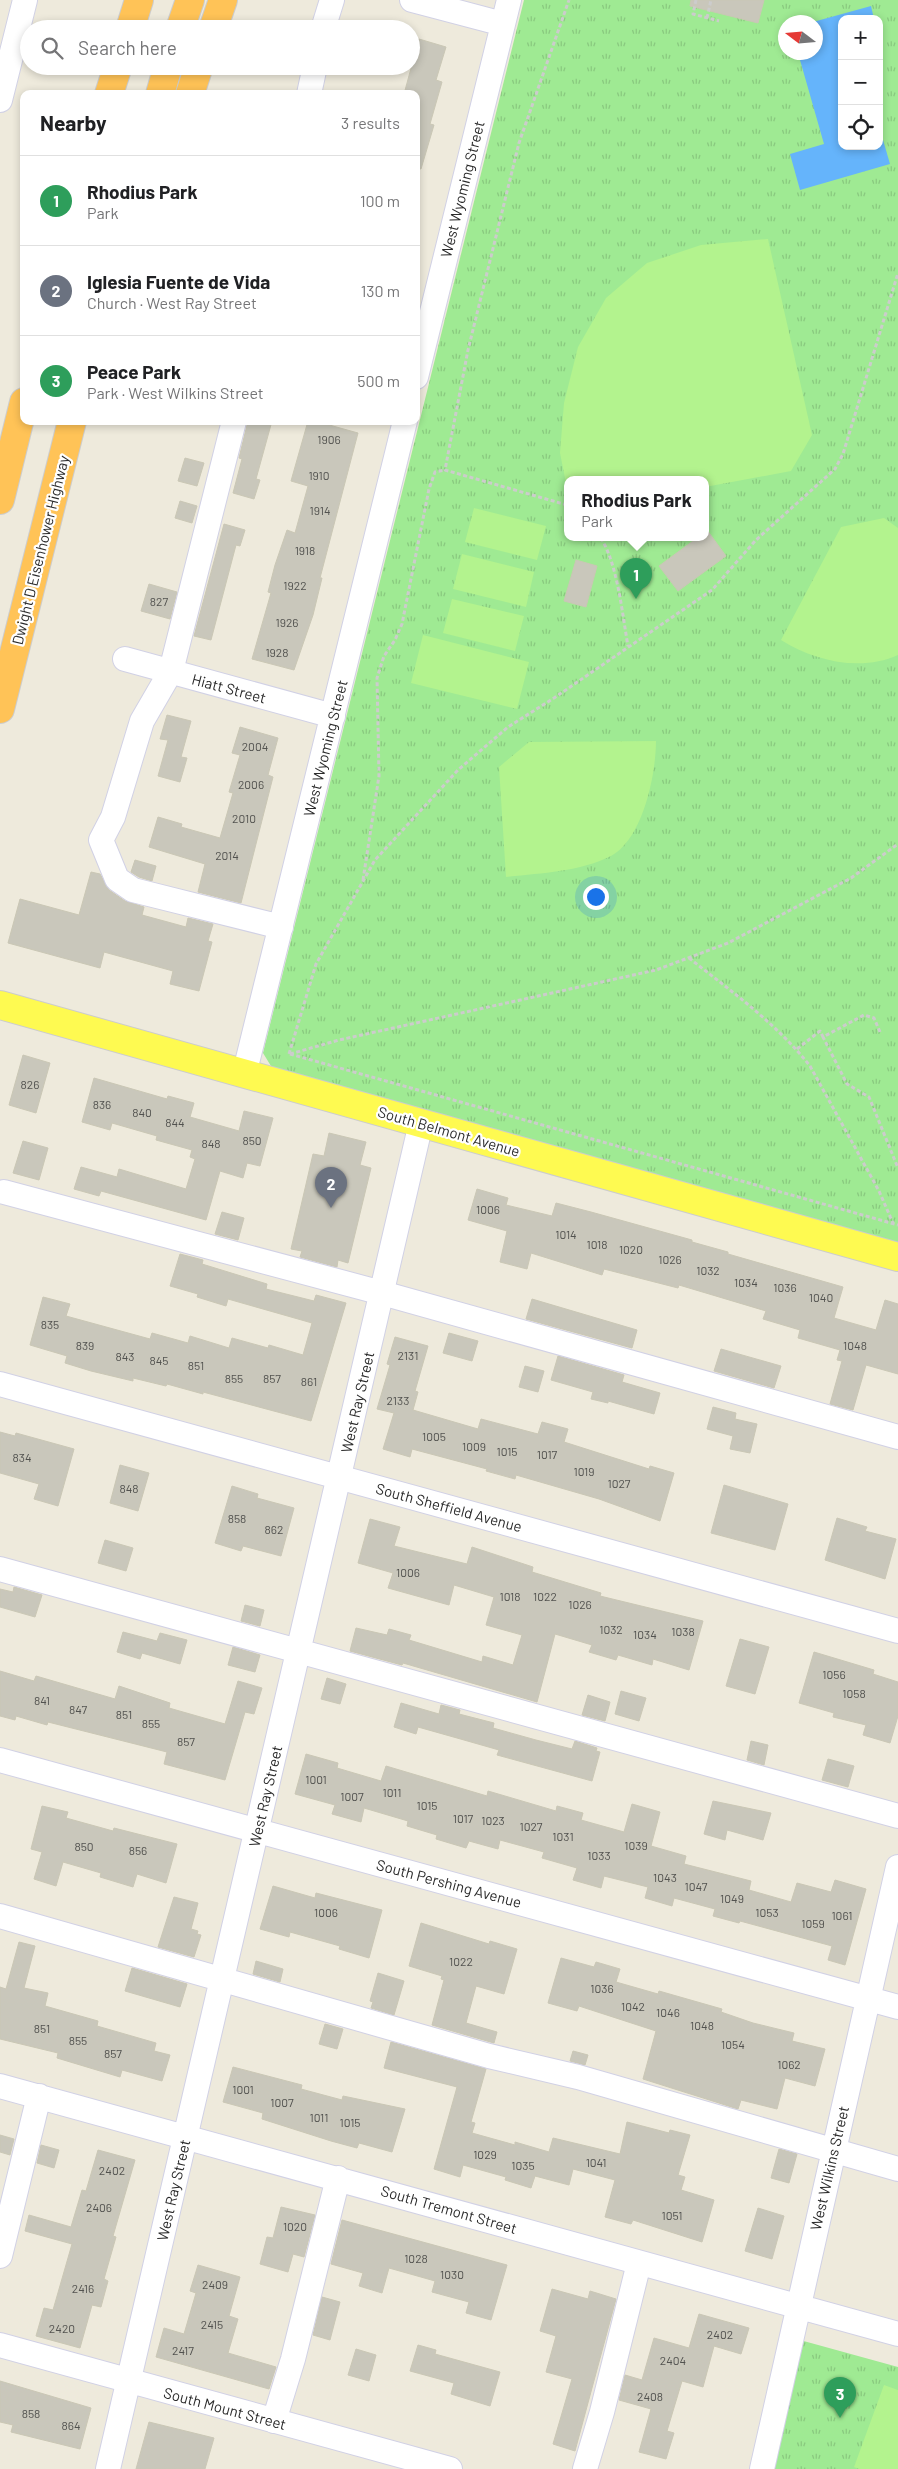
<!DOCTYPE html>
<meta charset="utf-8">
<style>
:root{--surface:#fff;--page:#f2f2f2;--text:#202124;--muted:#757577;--line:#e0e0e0;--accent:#111827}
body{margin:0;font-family:Barlow,sans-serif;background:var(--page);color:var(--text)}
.controls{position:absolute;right:15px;top:15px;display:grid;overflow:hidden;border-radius:10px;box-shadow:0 2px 8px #0003}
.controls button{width:45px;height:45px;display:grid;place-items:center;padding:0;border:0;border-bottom:1px solid var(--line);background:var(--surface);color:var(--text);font:25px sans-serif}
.compass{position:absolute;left:778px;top:15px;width:45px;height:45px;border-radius:50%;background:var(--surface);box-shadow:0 2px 8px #0003;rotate:286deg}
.you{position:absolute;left:595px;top:896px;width:18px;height:18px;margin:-12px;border:4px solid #fff;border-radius:50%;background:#1a73e8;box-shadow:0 0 0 8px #1a73e833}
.badge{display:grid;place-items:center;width:32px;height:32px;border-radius:50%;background:var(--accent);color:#fff;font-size:16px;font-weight:700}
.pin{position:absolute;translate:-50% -41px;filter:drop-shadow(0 1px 2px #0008)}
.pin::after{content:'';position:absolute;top:26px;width:18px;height:15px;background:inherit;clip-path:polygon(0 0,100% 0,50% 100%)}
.popup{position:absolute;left:564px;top:476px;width:145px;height:65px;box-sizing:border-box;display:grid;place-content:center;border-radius:10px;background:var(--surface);filter:drop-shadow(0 1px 4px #0005);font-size:16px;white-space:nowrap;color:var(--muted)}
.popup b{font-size:19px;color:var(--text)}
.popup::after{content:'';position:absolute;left:50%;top:100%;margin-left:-10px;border:10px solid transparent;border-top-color:var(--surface)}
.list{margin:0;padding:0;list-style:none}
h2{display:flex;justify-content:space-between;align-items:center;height:65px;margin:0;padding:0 20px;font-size:21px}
h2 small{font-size:16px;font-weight:400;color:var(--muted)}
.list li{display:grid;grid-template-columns:32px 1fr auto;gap:15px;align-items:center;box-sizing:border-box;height:90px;padding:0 20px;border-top:1px solid var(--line)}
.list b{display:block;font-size:19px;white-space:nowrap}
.list p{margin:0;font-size:16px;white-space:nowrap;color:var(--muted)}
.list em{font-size:16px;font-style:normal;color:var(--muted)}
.icon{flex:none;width:28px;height:28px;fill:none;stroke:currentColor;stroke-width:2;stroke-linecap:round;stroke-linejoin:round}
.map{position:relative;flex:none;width:898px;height:2469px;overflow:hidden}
.search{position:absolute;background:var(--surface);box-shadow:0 2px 8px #0003;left:20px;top:20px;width:400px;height:55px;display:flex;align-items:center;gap:12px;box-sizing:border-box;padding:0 18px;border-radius:28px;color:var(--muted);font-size:19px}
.panel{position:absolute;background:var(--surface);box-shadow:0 2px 8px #0003;left:20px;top:90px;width:400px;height:335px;border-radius:10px}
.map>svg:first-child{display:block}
.grass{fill:url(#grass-tufts);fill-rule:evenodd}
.pitch{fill:#b3f38e}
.water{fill:#65b4fb}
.building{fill:#c9c7bb;stroke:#cac7b5}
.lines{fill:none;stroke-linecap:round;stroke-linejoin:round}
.minor-casing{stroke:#d1d1e5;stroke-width:26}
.major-casing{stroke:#ccc;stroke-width:30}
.highway-casing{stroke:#ccc;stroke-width:30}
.path{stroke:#ccc;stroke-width:3;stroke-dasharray:4 2.5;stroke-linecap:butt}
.minor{stroke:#fff;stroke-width:24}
.major{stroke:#fefa51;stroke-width:28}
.highway{stroke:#ffc357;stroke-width:28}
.labels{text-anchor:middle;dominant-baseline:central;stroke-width:4.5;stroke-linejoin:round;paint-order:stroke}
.number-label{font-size:12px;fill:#52524f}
.street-label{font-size:15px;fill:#2b2b2b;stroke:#fff}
</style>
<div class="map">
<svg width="898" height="2469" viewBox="0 0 898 2469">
<defs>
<pattern id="grass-tufts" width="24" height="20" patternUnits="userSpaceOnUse" patternTransform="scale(1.25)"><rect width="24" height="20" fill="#9fea93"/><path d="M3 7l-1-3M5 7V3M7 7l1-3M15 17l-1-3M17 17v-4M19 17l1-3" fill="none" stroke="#89c97f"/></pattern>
</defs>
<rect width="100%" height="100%" fill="#eeeadc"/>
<!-- grass -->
<path class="grass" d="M524,0h374v1245l-624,-174 -11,-18zM842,19h37v127h-37zM786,22h30v30h-30zM567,480h138v58h-138z
M800,2340l98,27v102h-127z"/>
<!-- pitch -->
<path class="pitch" d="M768,239l44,196 -21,36 -86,16v-7h-138v8l-7,-35 4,-50 14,-56 28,-49 41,-35 54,-18z
M474,508l72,18 -9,34 -72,-18z
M884,518l14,10v127c-37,17 -84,6 -117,-15l60,-113z
M462,554l72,18 -8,35 -73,-18z
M452,599l72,17 -9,35 -72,-18z
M423,635l106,27 -12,47 -106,-26z
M656,741c0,33 -13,98 -45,115 -32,16 -70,17 -105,21l-7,-110 30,-25z
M884,2385l14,5v79h-39l-5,-2z"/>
<!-- water -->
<path class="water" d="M871,6l3,13h-32v127h37v-20l11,38 -90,26 -10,-36 34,-10 -26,-91 18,-1v-30h-3z"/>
<!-- building -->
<path class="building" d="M691,0h73l-6,23 -68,-17z
M419,39l27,8 -10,33 6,2 -12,42 4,1 -13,44 -5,-1v-74h-12z
M248,421h24l-16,58 4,1 -6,19 -21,-6 9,-34 -3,-1z
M308,421h7l43,12 -38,145h2l-9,37 -19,55 -42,-11 19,-66 -3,-1 7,-27 12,-35 8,3 13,-47 -17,-5z
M185,458l19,5 -7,23 -19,-5z
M180,501l17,5 -5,17 -17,-5z
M224,524l21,6 -5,16 -4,-1 -25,95 -17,-4z
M707,530l19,26 -48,35 -19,-25 38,-28h8z
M576,560l21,6 -11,41 -22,-6z
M149,584l28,8 -7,27 -29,-8z
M167,715l24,6 -10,36 6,1 -7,24 -22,-6 10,-36 -8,-1z
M240,727l38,11 -10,37 5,2 -32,126 -43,-11 7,-28 -56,-17 9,-30 24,7 -1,3 39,11 13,-45 -4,-1 11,-37 -8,-2z
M135,860l21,6 -4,15 -13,-4 -8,-5z
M91,872l9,2 9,16 16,11 19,6 -2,8 44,12 2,-9 25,6 -5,17 4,1 -13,49 -29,-7 3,-13 -69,-19 -4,16 -92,-25 12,-44 59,16z
M23,1055l27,8 -14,50 -27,-8z
M94,1078l73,21 1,-3 26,7 -4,14 49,14 5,-20 29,7 -13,48 -13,-3 -4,15 -23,-7 -14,49 -105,-29 -2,5 -25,-7 7,-22 36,10 2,-8 67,20 9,-30 -5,-2 2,-7 -36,-10 1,-4 -45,-13 -2,7 -28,-8z
M329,1133l37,9 -6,23 11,3 -23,95 -10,-3 -1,7 -37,-10 2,-6 -11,-2 22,-95 11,2z
M23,1141l25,7 -9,32 -26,-7z
M477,1189l31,9 -2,7 46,11 4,-13 35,9 101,28v2l36,10v2l115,33 -9,31 42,12 9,-30 13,4v70l-32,-9 -13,45 -23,-6 12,-43 -5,-1 3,-10 -42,-12 2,-8 -37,-11 3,-8 -87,-26 -1,3 -74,-19 -2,6 -71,-22 -4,16 -27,-7 7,-31 -39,-11z
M222,1212l22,6 -6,22 -23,-6z
M180,1254l23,6 -1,4 65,20 -1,5 48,12 2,-6 30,8 -35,118 -108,-29v2l-36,-10 -1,2 -33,-8v3l-42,-10 -26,-8 2,-7 -37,-11 13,-48 27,7 -4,12 84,23 2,-6 36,10 2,-7 39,12 3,-10 36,10 1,-3 34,10 9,-32 -84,-24 -2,7 -29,-9 1,-3 -28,-8z
M532,1299l105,31 -5,18 -106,-29z
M449,1333l29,8 -6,20 -29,-8z
M395,1337l33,9 -13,45 3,1 -5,18 65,19 3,-10 57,15 4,-12 26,7 -4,13 85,27 1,-3 24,7 -14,48 -61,-22 -83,-24 -1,4 -29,-8 1,-2 -75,-20 -2,8 -27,-8 11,-36 -17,-4 13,-44 -3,-1z
M721,1349l60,17 -7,22 -60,-17z
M558,1356l66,19 -2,7 38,11 -6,21 -46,-13v2l-17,-4 2,-7 -42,-12z
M525,1366l19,5 -6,21 -19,-5z
M713,1407l23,6 -1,6 22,5 -7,29 -20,-4 3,-13 -26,-7z
M0,1432l15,4 1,-3 58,16 -16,57 -24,-7 5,-15 -39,-11z
M120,1465l29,8 -11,38 -28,-8z
M724,1485l64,19 -13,46 -64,-17z
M232,1486l26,8 -1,4 37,10 -13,48 -38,-10 -2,5 -26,-8z
M837,1518l30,9 -2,4 31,8 -11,40 -60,-19z
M370,1519l30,8 -6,19 73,18 5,-17 61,20 -1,5 69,21 -1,3 103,25 -14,49 -36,-11 -1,6 -34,-10 -2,5 -27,-8 3,-7 -37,-11 -18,68 -134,-39 -1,2 -52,-14 6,-23 31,7 2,-6 22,6 -2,5 73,22 1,-6 30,9 9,-30 -36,-10 8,-28 -40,-12 -5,20 -61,-17 5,-15 -35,-10z
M105,1540l28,8 -7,23 -28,-8z
M14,1587l28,8 -7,22 -35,-10v-18l13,3z
M245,1605l19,5 -4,16 -19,-5z
M123,1632l34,9 3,-8 27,7 -7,24 -38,-11 -2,6 -23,-7z
M740,1639l29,8 -14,47 -29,-8z
M233,1647l27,8 -5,17 -27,-7z
M814,1652l60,18 -1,4 25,8v34l-8,27 -27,-8 3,-10 -33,-8 1,-4 -35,-10z
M0,1671l34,10 2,-5 79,23 4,-13 51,17 -1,5 56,16 13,-43 24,7 -8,26 -9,-2 -20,68 -61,-16 3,-12 -119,-30 -1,3 -31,-9 -1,4 -15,-4z
M327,1678l19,6 -6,20 -19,-5z
M621,1691l25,7 -7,23 -24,-7z
M588,1695l22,7 -5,19 -23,-6z
M401,1703l38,11 2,-9 19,5 -1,4 35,9 -1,5 43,12 36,9 3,-8 22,7 -1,3 4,1 -8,29 -95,-26 2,-5 -42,-12 -39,-11 -2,7 -22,-7z
M751,1741l17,4 -4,20 -17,-5z
M306,1754l32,9 -1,5 44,13 5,-15 101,30 1,-5 68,20 1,-5 26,7 -2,7 43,12 8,-28 28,8 -9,34 35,10 -2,8 67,17 -2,9 42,12 6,-19 34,9 4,-12 31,9 -21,76 -17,-5 4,-14 -92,-25 -1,2 -26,-7 2,-7 -41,-11 -2,8 -27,-8 3,-11 -44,-11 -3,12 -28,-8 4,-12 -35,-10 2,-6 -44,-12 -2,9 -29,-8 -3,7 -30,-9 1,-4 -30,-9 1,-5 -44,-13 -3,14 -29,-8 3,-9 -40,-11z
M828,1759l26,7 -6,21 -26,-7z
M713,1801l58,12 -8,27 -36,-10 -2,10 -21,-6z
M42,1806l26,6 -2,6 47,13 1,-3 63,16 -11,39 -29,-9 -4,13 -33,-10 1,-4 -38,-11 -7,24 -22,-7 8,-27 -11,-3z
M273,1886l42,12 1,-5 66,17 -13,48 -30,-9 1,-3 -50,-14 -1,5 -29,-8z
M174,1897l24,6 -7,26 7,2 -1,3 4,1 -7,22 -36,-10z
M421,1923l68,21 1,-3 27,8 -13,45 -28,-8 -10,37 31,9 -3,11 -62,-18 12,-45 -3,-1 1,-3 -33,-10z
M19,1942l16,4 -11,42 24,5 -3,13 53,15 -1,5 59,17 -2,8 16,4 -8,26 -40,-11 -2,7 -63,-19 1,-5 -58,-14v-52l6,2z
M561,1958l33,9 2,-5 24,7 -4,13 42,12 1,-3 63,18 -1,3 32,11 41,10 -2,8 33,8 -10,37 -30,-8 -8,31 -36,-9 -3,9 -95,-30 13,-48 -77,-25 -2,5 -29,-8z
M256,1961l27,8 -3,13 -27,-8z
M132,1968l55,16 -7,23 -55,-16z
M378,1973l26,8 -10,34 -23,-7 2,-6 -3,-1z
M325,2024l18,5 -6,20 -18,-5z
M391,2042l95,27 -15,53 4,1 -3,10 43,12v-3l34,10 4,-14 67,16 7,-32 42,11 1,-3 20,5 -12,40 7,2 -4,13 33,10 -12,42 -69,-22 -2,4 -26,-7 10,-37 -42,-11 -4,16 -34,-9 -4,12 -26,-8 1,-3 -43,-12 -3,12 -26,-8 23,-82 -73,-19z
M573,2051l15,4 -3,10 -15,-4z
M233,2067l69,18 -1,4 41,11 1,-4 62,13 -13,43 -33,-9 -2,5 -26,-7 -69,-22 1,-6 -40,-11z
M0,2135l14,4 -4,16 -10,-3z
M41,2145l18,5 -5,18 -17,-5z
M779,2149l18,5 -8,29 -18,-5z
M98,2150l37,10 -22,76 3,1 -12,42 4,2 -7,26 -9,-2 -12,43 -44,-12 8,-28 9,2 19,-66 -47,-13 4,-16 42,12 11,-37 4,1z
M281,2207l34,8 -11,42 -11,-3 -5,18 -28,-8 7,-27 6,1z
M758,2208l26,8 -12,43 -27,-8z
M342,2220l165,45 -16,55 -25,-7 3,-11 -37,-10 3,-11 -46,-13 -7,25 -23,-7 4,-13 -32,-9z
M198,2265l42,12 -11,39 9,3 -10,34 48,14 -7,22 -113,-32 8,-29 20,6 12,-41 -6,-2z
M552,2289l36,10 2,-8 26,8 -41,152 -22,-7 19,-65 -26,-7 10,-36 -16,-5z
M322,2297l18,5 -10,38 -17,-5z
M699,2314l50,14 -8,26 -27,-8 -11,41 -21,-6 -15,50 7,2 -8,26 -27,-7 12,-43 -32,-9 6,-25 17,5 12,-42 35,10z
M418,2345l18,5 -1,4 65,18 -10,34 -39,-12 3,-11 -44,-12z
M356,2349l20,6 -7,26 -21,-6z
M0,2381l91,27 -11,41 -69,-17 2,-7 -13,-3z
M149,2422l65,16 -9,31h-69z"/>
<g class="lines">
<!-- minor casing -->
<g class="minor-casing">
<path id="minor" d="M412,0l91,24
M323,29l9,-29
M309,94l6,-28
M0,100l25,-100
M416,377l93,-377
M234,421l-63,250 -29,50 -29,96 -12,23 16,39 16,11 148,37
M125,659l208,57
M244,1075l161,-654
M4,1192l378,101 516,144
M0,1384l898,247
M0,1569l898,247
M0,1760l898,247
M0,1916l489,140 89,21 320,92
M0,2086l898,248
M0,2256l39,-160
M0,2345l450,124
M274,2421l19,-62 45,-181
M108,2469l313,-1346
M585,2469l17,-57 37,-149
M762,2469l136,-602"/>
</g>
<!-- major casing -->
<g class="major-casing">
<path id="major" d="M0,1005l898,252"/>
</g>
<!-- highway casing -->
<g class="highway-casing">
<path id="highway" d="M130,29l9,-29
M180,29l10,-29
M213,29l10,-29
M109,94l9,-28
M160,94l8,-28
M190,94l9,-28
M0,500l24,-98
M0,709l72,-288"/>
</g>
<!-- path -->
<path class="path" d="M696,0l-3,14 26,7
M707,18l4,-18
M567,505l-122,-35 23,-120 51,-207 50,-143
M601,538c17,28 21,75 27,108
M363,880l16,-104 -2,-98 7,-22 11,-16 7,-16 27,-135 6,-17 10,-2
M689,958c42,33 88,66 121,108l69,125 14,32
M880,1032l-6,-14 -10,-3 -41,22 24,47 22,13 29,71
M797,1049l23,-18 3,6
M289,1054l27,-90 59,-104 83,-90 50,-43 46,-29 158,-108 44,-50 79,-71 8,-15 55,-181
M290,1054l49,-14 317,-70 72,-27 123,-65 47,-34
M290,1054l608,171"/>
<!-- minor -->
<use href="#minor" class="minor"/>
<!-- major -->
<use href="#major" class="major"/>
<!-- highway -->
<use href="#highway" class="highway"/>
</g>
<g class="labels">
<!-- number labels -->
<g class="number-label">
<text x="329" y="439">1906</text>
<text x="319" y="475">1910</text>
<text x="320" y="510">1914</text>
<text x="305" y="550">1918</text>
<text x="295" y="585">1922</text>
<text x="159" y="601">827</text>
<text x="287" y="622">1926</text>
<text x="277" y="652">1928</text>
<text x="255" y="746">2004</text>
<text x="251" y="784">2006</text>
<text x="244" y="818">2010</text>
<text x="227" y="855">2014</text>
<text x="30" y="1084">826</text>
<text x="102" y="1104">836</text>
<text x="142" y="1112">840</text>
<text x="175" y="1122">844</text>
<text x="252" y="1140">850</text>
<text x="211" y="1143">848</text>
<text x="488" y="1209">1006</text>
<text x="566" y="1234">1014</text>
<text x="597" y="1244">1018</text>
<text x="631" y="1249">1020</text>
<text x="670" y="1259">1026</text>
<text x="708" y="1270">1032</text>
<text x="746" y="1282">1034</text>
<text x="785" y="1287">1036</text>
<text x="821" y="1297">1040</text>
<text x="50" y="1324">835</text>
<text x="85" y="1345">839</text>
<text x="855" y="1345">1048</text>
<text x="408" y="1355">2131</text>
<text x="125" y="1356">843</text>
<text x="159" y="1360">845</text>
<text x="196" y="1365">851</text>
<text x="234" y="1378">855</text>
<text x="272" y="1378">857</text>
<text x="309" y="1381">861</text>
<text x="398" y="1400">2133</text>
<text x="434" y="1436">1005</text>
<text x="474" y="1446">1009</text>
<text x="507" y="1451">1015</text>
<text x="547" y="1454">1017</text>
<text x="22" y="1457">834</text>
<text x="584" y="1471">1019</text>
<text x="619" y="1483">1027</text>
<text x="129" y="1488">848</text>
<text x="237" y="1518">858</text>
<text x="274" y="1529">862</text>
<text x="408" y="1572">1006</text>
<text x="510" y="1596">1018</text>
<text x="545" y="1596">1022</text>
<text x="580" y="1604">1026</text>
<text x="611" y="1629">1032</text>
<text x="683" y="1631">1038</text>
<text x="645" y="1634">1034</text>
<text x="834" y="1674">1056</text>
<text x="854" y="1693">1058</text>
<text x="42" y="1700">841</text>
<text x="78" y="1709">847</text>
<text x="124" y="1714">851</text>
<text x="151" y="1723">855</text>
<text x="186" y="1741">857</text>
<text x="316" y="1779">1001</text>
<text x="392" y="1792">1011</text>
<text x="352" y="1796">1007</text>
<text x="427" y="1805">1015</text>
<text x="463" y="1818">1017</text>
<text x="493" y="1820">1023</text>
<text x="531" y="1826">1027</text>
<text x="563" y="1836">1031</text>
<text x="636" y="1845">1039</text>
<text x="84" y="1846">850</text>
<text x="138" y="1850">856</text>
<text x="599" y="1855">1033</text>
<text x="665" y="1877">1043</text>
<text x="696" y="1886">1047</text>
<text x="732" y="1898">1049</text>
<text x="326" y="1912">1006</text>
<text x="767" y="1912">1053</text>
<text x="842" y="1915">1061</text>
<text x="813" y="1923">1059</text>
<text x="461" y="1961">1022</text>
<text x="602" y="1988">1036</text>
<text x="633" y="2006">1042</text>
<text x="668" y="2012">1046</text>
<text x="702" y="2025">1048</text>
<text x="42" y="2028">851</text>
<text x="78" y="2040">855</text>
<text x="733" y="2044">1054</text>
<text x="113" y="2053">857</text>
<text x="789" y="2064">1062</text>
<text x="243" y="2089">1001</text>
<text x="282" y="2102">1007</text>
<text x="319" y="2117">1011</text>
<text x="350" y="2122">1015</text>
<text x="485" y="2154">1029</text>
<text x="596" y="2162">1041</text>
<text x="523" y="2165">1035</text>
<text x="112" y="2170">2402</text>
<text x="99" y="2207">2406</text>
<text x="672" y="2215">1051</text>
<text x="295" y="2226">1020</text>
<text x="416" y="2258">1028</text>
<text x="452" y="2274">1030</text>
<text x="215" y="2284">2409</text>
<text x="83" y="2288">2416</text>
<text x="212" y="2324">2415</text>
<text x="62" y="2328">2420</text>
<text x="720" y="2334">2402</text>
<text x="183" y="2350">2417</text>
<text x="673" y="2360">2404</text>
<text x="650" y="2396">2408</text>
<text x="31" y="2413">858</text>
<text x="71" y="2425">864</text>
</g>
<!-- street labels -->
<g class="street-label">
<text transform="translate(462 189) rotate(-76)">West Wyoming Street</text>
<text transform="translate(40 550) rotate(-76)">Dwight D Eisenhower Highway</text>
<text transform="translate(229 688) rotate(15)">Hiatt Street</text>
<text transform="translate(325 748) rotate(-76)">West Wyoming Street</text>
<text transform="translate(449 1131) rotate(16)">South Belmont Avenue</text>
<text transform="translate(357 1402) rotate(-77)">West Ray Street</text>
<text transform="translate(449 1507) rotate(15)">South Sheffield Avenue</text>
<text transform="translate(265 1796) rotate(-77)">West Ray Street</text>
<text transform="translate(449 1883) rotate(15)">South Pershing Avenue</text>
<text transform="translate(829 2168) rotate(-77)">West Wilkins Street</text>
<text transform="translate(173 2190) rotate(-77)">West Ray Street</text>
<text transform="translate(449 2209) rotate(16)">South Tremont Street</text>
<text transform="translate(225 2408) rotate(15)">South Mount Street</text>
</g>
</g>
</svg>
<div class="controls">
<button>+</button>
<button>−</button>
<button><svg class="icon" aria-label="locate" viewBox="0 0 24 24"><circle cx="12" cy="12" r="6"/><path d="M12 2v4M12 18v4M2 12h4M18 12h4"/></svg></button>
</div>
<svg class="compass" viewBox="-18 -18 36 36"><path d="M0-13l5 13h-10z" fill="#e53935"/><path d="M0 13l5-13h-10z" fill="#757577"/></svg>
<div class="you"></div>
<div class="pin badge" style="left:636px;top:599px;background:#2e9e5b">1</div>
<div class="popup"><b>Rhodius Park</b>Park</div>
<div class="pin badge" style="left:331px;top:1208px;background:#6b7280">2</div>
<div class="pin badge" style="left:840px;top:2418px;background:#2e9e5b">3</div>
<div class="search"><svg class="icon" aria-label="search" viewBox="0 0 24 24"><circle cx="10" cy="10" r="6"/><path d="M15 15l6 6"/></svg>Search here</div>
<section class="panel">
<h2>Nearby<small>3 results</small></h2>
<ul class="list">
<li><span class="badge" style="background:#2e9e5b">1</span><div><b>Rhodius Park</b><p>Park</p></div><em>100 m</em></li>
<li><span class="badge" style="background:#6b7280">2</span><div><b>Iglesia Fuente de Vida</b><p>Church · West Ray Street</p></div><em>130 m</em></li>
<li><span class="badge" style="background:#2e9e5b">3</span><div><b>Peace Park</b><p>Park · West Wilkins Street</p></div><em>500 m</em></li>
</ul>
</section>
</div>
